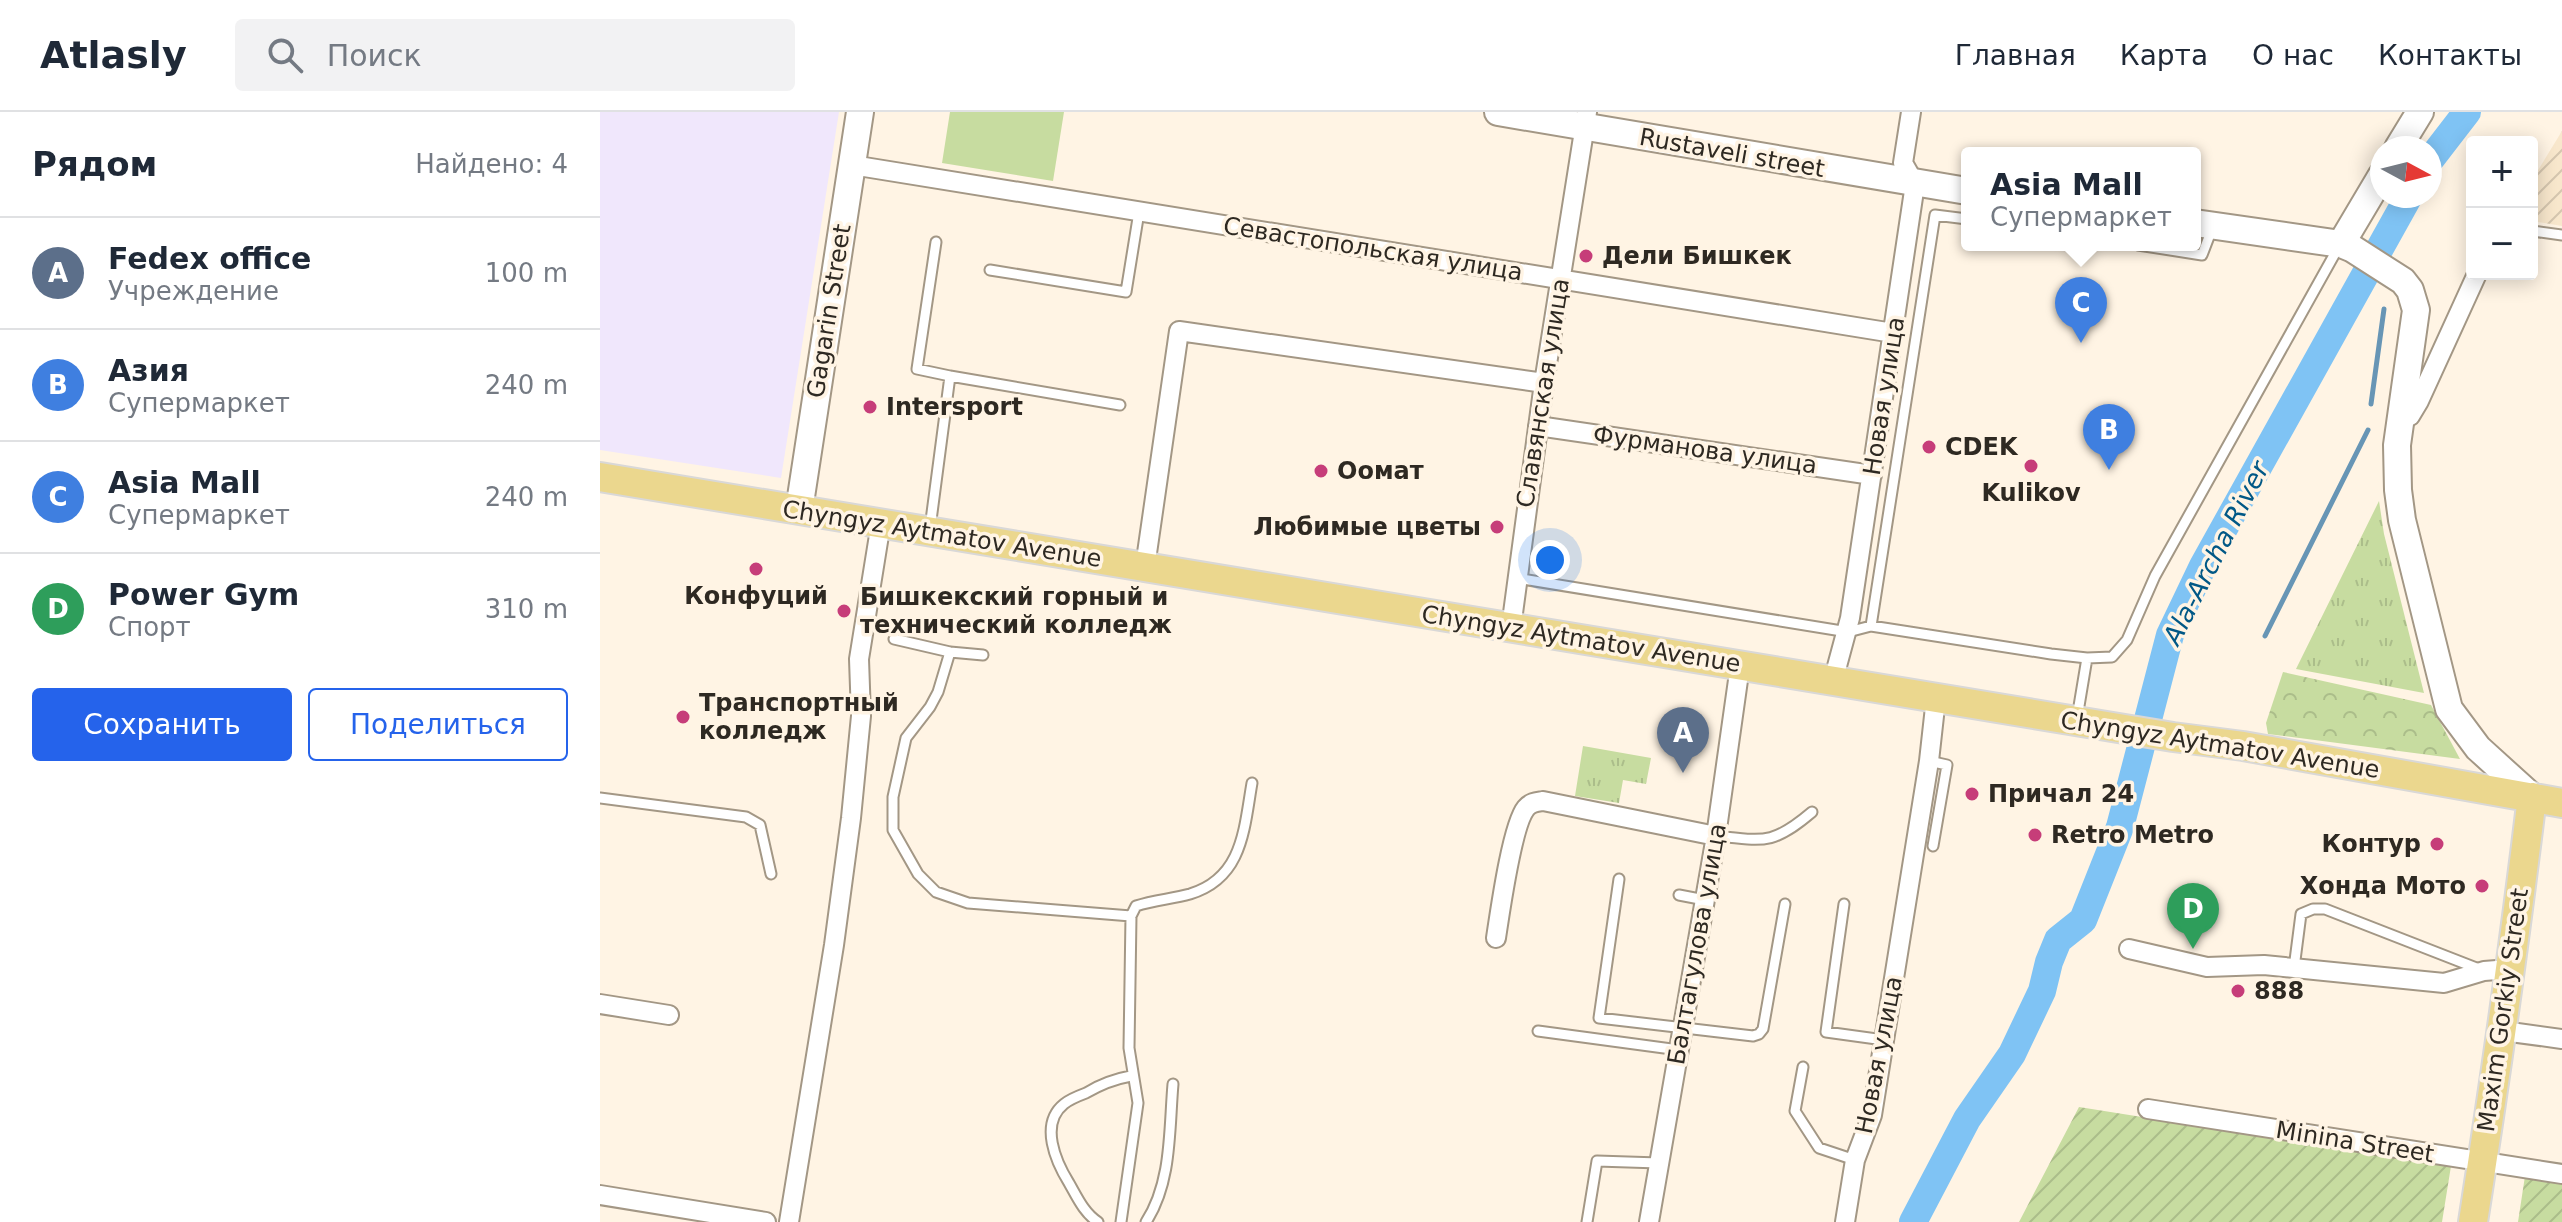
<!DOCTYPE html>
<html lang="ru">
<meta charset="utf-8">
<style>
:root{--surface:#fff;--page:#f2f2f3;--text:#1f2937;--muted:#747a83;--line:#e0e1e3;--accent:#2563eb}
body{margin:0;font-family:"DejaVu Sans",sans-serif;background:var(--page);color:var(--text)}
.controls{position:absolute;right:24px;top:24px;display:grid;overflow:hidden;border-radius:8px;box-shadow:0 4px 20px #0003}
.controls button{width:72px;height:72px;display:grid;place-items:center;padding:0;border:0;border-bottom:2px solid var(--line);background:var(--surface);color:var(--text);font:40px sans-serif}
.compass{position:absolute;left:1770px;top:24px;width:72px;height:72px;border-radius:50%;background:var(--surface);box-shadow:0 4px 20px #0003;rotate:97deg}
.you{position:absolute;left:950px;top:448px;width:28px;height:28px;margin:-20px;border:6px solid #fff;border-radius:50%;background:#1a73e8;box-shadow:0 0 0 12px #1a73e833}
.badge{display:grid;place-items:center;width:52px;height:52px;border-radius:50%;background:var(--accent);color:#fff;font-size:26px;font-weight:700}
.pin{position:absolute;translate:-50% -66px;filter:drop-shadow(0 2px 4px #0008)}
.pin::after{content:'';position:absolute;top:42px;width:28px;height:24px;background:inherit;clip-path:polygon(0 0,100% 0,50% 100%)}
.popup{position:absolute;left:1361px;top:35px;width:240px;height:104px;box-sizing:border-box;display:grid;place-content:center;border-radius:8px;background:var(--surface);filter:drop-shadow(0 2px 6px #0005);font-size:26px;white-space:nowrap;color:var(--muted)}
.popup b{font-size:30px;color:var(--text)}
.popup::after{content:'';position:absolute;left:50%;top:100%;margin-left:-16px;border:16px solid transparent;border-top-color:var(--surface)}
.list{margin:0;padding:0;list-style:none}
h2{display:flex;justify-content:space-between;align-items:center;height:104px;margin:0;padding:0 32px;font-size:34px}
h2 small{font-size:26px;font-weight:400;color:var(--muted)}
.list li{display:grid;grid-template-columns:52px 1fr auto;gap:24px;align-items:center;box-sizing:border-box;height:112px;padding:0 32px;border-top:2px solid var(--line)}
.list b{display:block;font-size:30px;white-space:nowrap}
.list p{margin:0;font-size:26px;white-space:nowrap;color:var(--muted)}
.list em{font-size:26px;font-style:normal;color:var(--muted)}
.actions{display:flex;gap:16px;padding:24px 32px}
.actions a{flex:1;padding:18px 0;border:2px solid var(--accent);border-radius:8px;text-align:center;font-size:28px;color:var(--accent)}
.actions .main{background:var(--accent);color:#fff}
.icon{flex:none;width:44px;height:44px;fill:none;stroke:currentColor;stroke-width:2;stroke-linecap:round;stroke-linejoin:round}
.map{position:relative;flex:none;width:1962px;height:1110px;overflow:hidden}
header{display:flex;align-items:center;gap:48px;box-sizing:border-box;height:112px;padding:0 40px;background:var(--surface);border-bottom:2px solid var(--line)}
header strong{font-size:38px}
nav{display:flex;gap:44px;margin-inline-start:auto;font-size:28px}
.search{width:560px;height:72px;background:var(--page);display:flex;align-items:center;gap:20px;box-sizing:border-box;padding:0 28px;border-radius:8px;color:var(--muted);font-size:30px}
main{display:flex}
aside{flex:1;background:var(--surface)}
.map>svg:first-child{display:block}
.industrial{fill:url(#industrial-furrows)}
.education{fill:#f0e7fc}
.forest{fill:url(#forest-crowns)}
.park{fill:url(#park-tufts)}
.garden{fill:url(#garden-furrows)}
.pitch{fill:#c7dca0}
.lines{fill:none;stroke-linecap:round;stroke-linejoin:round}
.stream{stroke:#6795b5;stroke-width:5}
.river{stroke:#7fc3f4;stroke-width:28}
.lane-casing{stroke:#a39785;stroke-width:13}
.street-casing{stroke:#a39785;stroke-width:22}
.secondary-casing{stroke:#a39785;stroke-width:30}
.primary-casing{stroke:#d9d8d7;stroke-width:32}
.lane{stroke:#fff;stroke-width:9}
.street{stroke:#fff;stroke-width:18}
.secondary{stroke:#fff;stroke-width:26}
.primary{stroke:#ebd78e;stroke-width:28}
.poi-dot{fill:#c63d79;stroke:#fff4e4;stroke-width:3}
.labels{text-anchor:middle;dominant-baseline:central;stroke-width:7;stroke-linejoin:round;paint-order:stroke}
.street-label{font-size:24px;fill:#2e2922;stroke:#fff4e4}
.poi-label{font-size:24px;font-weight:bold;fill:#2e2922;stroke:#fff4e4;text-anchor:start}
.water-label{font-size:26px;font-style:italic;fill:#015886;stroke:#fff4e4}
</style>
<header>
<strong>Atlasly</strong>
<div class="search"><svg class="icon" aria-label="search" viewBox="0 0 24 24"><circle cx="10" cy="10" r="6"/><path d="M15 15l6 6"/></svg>Поиск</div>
<nav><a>Главная</a><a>Карта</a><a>О нас</a><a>Контакты</a></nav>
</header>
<main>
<aside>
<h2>Рядом<small>Найдено: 4</small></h2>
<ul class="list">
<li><span class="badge" style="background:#5c6f8a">A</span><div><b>Fedex office</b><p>Учреждение</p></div><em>100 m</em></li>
<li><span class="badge" style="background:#3f7fe0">B</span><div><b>Азия</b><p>Супермаркет</p></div><em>240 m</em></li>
<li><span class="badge" style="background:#3f7fe0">C</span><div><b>Asia Mall</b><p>Супермаркет</p></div><em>240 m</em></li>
<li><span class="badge" style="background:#2e9e5b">D</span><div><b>Power Gym</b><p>Спорт</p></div><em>310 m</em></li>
</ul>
<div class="actions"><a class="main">Сохранить</a><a>Поделиться</a></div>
</aside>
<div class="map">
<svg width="1962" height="1110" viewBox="0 0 1962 1110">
<defs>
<pattern id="industrial-furrows" width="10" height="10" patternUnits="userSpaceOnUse" patternTransform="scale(2)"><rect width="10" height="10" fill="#f8e7cc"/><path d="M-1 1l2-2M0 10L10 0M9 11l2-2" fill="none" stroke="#d5c6af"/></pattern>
<pattern id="forest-crowns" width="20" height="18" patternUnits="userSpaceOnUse" patternTransform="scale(2)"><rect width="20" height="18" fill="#c7dca0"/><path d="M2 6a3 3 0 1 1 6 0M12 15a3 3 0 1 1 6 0" fill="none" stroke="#abbd8a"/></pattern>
<pattern id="park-tufts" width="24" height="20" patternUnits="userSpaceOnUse" patternTransform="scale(2)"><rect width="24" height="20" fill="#c7dca0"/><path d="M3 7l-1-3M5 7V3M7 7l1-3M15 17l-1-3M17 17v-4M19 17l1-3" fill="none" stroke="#abbd8a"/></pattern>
<pattern id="garden-furrows" width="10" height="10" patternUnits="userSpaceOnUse" patternTransform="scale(2)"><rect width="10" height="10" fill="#c7dca0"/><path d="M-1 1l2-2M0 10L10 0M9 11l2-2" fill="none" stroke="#abbd8a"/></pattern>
</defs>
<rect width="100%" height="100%" fill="#fff4e4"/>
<!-- industrial -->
<path class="industrial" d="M1962,19v95l-30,-5v-41z"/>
<!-- education -->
<path class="education" d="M0,0h239l-58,366 -181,-28z"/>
<!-- forest -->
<path class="forest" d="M1683,560l148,33 29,54 -192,-25 -2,-11z"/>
<!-- park -->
<path class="park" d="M1779,389l5,33 40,159 -128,-24z
M983,634l68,12 -5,26 -23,-4 -4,23 -44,-7z"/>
<!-- garden -->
<path class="garden" d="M1479,995l372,59 -9,56h-423z
M1925,1064l37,6v40h-44z"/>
<!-- pitch -->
<path class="pitch" d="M350,0h114l-11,69 -111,-18z"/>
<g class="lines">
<!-- stream -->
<path class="stream" d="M1771,292l13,-95
M1665,524l103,-206"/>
<!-- river -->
<path class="river" d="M1830,48l37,-48
M1313,1110l54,-103 45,-65 30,-63 7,-29 9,-22 25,-20 37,-93 50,-192 33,-69 206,-370"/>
<!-- lane casing -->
<g class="lane-casing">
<path id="lane" d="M1932,119l30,4
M336,130l-19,127 33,7
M1538,133l64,10 10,-26
M390,158l136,22 13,-80
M330,416l20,-152 170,29
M916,466l332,54 23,-6 180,28 36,4 25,-1 15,-17 28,-64 183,-328
M1271,514l64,-411 32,4
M294,527l56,13 33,3
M350,540l-12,40 -8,15 -24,31 -13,59v33l25,44 18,18 32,11 163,13
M1477,606l10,-60
M1329,649l18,4 -14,81
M0,686l146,19 14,8 11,49
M1116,724c49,5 57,9 96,-24
M1019,767l-20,139 154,18 6,-2 4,-5 22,-125
M1079,783l26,5
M1244,792l-18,128 58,8
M1694,856l7,-54 12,-5h12l154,60
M938,919l141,19
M1203,955l-8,44 24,37 36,12
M498,1110c-14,-9 -21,-25 -29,-39 -13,-21 -30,-59 -5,-79 6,-5 14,-8 22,-11 15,-9 28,-14 45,-17
M521,1110l17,-119 -9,-55 2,-132 5,-10c18,-6 36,-7 54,-12 53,-16 54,-65 62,-111
M546,1110c26,-40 23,-92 27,-138
M987,1110l10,-61 62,2"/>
</g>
<!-- street casing -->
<g class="street-casing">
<path id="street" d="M252,53l1041,168
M1800,309l10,-5 9,-15 58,-127
M938,314l334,49
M545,455l34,-236 365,52
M911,516l33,-245 43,-271
M1233,569l17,-63 65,-434 -12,-21 8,-51
M896,826c4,-26 16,-113 30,-130 5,-6 11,-6 17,-7l173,35
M1529,837l78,18 57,-2 180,18 40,-12 26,-2
M0,892l69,11
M1903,919l59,8
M1548,997l414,65
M0,1083l166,27
M189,1110l45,-277 17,-127 10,-102 -2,-57 22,-136
M1049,1110l67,-386 24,-170
M1245,1110l10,-62 17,-45 57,-354 7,-63"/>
</g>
<!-- secondary casing -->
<g class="secondary-casing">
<path id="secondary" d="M898,0l469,79
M1798,36l22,-36
M1595,111l146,21 12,5 50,32 7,9 6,20 -19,135 1,45 4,30 47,189 29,39 54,49
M1741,132l41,-69
M199,398l61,-398"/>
</g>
<!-- primary casing -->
<g class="primary-casing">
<path id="primary" d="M0,365l1573,260 70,9 319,57
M1873,1110c22,-141 42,-283 59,-425"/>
</g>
<!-- lane -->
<use href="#lane" class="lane"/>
<!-- street -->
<use href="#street" class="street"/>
<!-- secondary -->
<use href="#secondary" class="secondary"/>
<!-- primary -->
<use href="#primary" class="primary"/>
</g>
<!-- markers -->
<g class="poi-dot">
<circle cx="986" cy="144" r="8"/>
<circle cx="270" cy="295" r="8"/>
<circle cx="1329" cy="335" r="8"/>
<circle cx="1431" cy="354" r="8"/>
<circle cx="721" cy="359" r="8"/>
<circle cx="897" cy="415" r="8"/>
<circle cx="156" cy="457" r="8"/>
<circle cx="244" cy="499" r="8"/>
<circle cx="83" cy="605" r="8"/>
<circle cx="1372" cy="682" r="8"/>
<circle cx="1435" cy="723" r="8"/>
<circle cx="1837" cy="732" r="8"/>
<circle cx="1882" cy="774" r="8"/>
<circle cx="1638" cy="879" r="8"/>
</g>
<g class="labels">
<!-- street labels -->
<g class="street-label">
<text transform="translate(1132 41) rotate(10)">Rustaveli street</text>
<text transform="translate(773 137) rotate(9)">Севастопольская улица</text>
<text transform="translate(229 199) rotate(-81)">Gagarin Street</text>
<text transform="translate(943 281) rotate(-81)">Славянская улица</text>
<text transform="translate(1284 284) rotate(-81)">Новая улица</text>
<text transform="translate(1105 338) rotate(8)">Фурманова улица</text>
<text transform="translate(342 422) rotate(9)">Chyngyz Aytmatov Avenue</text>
<text transform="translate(981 527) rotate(9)">Chyngyz Aytmatov Avenue</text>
<text transform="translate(1620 633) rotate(9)">Chyngyz Aytmatov Avenue</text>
<text transform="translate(1097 832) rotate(-80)">Балтагулова улица</text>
<text transform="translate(1903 898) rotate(-82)">Maxim Gorkiy Street</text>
<text transform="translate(1279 943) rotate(-79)">Новая улица</text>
<text transform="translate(1755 1030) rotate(9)">Minina Street</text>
</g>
<!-- poi labels -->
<g class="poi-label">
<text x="1002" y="144">Дели Бишкек</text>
<text x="286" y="295">Intersport</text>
<text x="1345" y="335">CDEK</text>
<text x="737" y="359">Оомат</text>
<text x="1431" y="381" text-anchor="middle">Kulikov</text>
<text x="881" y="415" text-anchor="end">Любимые цветы</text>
<text x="156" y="484" text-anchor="middle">Конфуций</text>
<text x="260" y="485">Бишкекский горный и<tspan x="260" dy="28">технический колледж</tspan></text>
<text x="99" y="591">Транспортный<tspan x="99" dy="28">колледж</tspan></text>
<text x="1388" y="682">Причал 24</text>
<text x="1451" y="723">Retro Metro</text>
<text x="1821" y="732" text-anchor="end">Контур</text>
<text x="1866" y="774" text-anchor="end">Хонда Мото</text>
<text x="1654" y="879">888</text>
</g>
<!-- water labels -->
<g class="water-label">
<text transform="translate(1616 441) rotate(-63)">Ala-Archa River</text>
</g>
</g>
</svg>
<div class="controls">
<button>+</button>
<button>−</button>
</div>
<svg class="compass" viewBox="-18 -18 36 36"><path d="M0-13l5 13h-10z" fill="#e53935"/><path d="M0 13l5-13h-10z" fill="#747a83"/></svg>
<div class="you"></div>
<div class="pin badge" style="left:1083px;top:661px;background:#5c6f8a">A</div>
<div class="pin badge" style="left:1509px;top:358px;background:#3f7fe0">B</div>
<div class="pin badge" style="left:1481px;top:231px;background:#3f7fe0">C</div>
<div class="popup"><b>Asia Mall</b>Супермаркет</div>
<div class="pin badge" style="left:1593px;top:837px;background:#2e9e5b">D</div>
</div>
</main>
